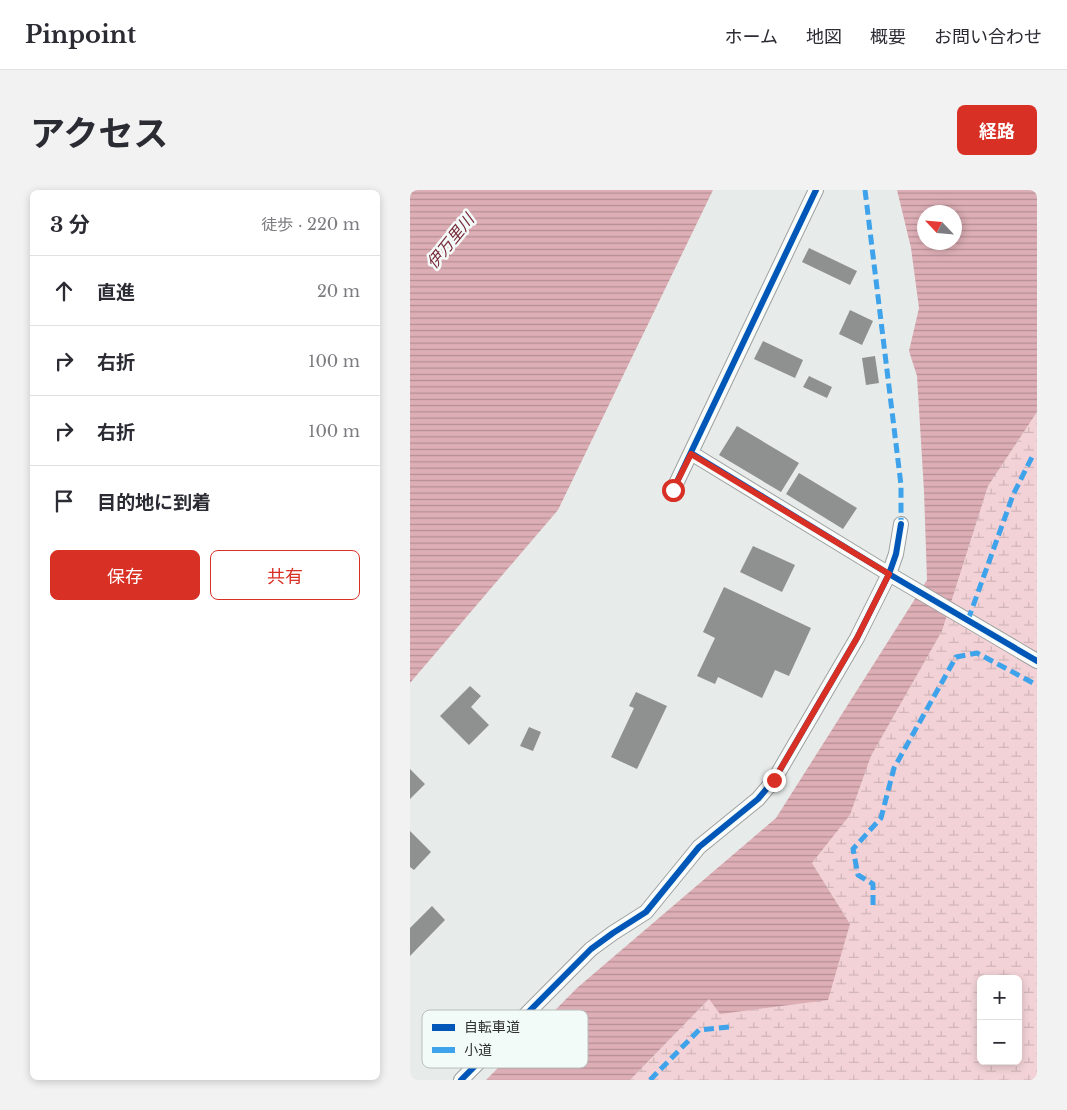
<!DOCTYPE html>
<html lang="ja">
<meta charset="utf-8">
<style>
:root{--surface:#fff;--page:#f2f2f3;--text:#2b2b33;--muted:#7c7c81;--line:#e1e1e2;--accent:#d93025}
body{margin:0;font-family:"Libre Baskerville","Noto Sans JP",serif;background:var(--page);color:var(--text)}
.controls{position:absolute;right:15px;bottom:15px;display:grid;overflow:hidden;border-radius:8px;box-shadow:0 2px 8px #0003}
.controls button{width:45px;height:45px;display:grid;place-items:center;padding:0;border:0;border-bottom:1px solid var(--line);background:var(--surface);color:var(--text);font:25px sans-serif}
.compass{position:absolute;left:507px;top:15px;width:45px;height:45px;border-radius:50%;background:var(--surface);box-shadow:0 2px 8px #0003;rotate:296deg}
.stop{position:absolute;width:15px;height:15px;margin:-11px;border:4px solid #d93025;border-radius:50%;background:#fff}
.stop.end{background:#d93025;border-color:#fff;box-shadow:0 1px 5px #0008}
.list{margin:0;padding:0;list-style:none}
h2{display:flex;justify-content:space-between;align-items:center;height:65px;margin:0;padding:0 20px;font-size:21px}
h2 small{font-size:16px;font-weight:400;color:var(--muted)}
.list li{display:grid;grid-template-columns:32px 1fr auto;gap:15px;align-items:center;box-sizing:border-box;height:70px;padding:0 20px;border-top:1px solid var(--line)}
.list b{display:block;font-size:19px;white-space:nowrap}
.list em{font-size:16px;font-style:normal;color:var(--muted)}
.actions{display:flex;gap:10px;padding:15px 20px}
.actions a{flex:1;padding:11px 0;border:1px solid var(--accent);border-radius:8px;text-align:center;font-size:18px;color:var(--accent)}
.actions .main{background:var(--accent);color:#fff}
.icon{flex:none;width:28px;height:28px;fill:none;stroke:currentColor;stroke-width:2;stroke-linecap:round;stroke-linejoin:round}
.map{position:relative;flex:none;width:627px;height:890px;overflow:hidden;border-radius:8px}
header{display:flex;align-items:center;gap:30px;box-sizing:border-box;height:70px;padding:0 25px;background:var(--surface);border-bottom:1px solid var(--line)}
header strong{font-size:24px}
nav{display:flex;gap:28px;margin-inline-start:auto;font-size:18px}
.intro{display:flex;align-items:center;justify-content:space-between;box-sizing:border-box;height:120px;padding:0 30px}
h1{margin:0;font-size:35px}
.button{padding:12px 22px;border-radius:8px;background:var(--accent);color:#fff;font-size:18px;font-weight:700}
main{display:flex;gap:30px;padding:0 30px}
aside{flex:1;background:var(--surface);border-radius:8px;box-shadow:0 2px 8px #0003}
.map>svg:first-child{display:block}
.wetland{fill:url(#wetland-marsh);fill-rule:evenodd}
.water{fill:url(#water-rules);fill-rule:evenodd}
.building{fill:#8e9190}
.lines{fill:none;stroke-linecap:round;stroke-linejoin:round}
.street-casing{stroke:#9da19f;stroke-width:16}
.street{stroke:#fbfcfc;stroke-width:14}
.quiet{stroke:#3ea3eb;stroke-width:5;stroke-dasharray:10 5;stroke-linecap:butt}
.cycleway-casing{stroke:#f3fbf8;stroke-width:9}
.cycleway{stroke:#0057b8;stroke-width:6}
.route{stroke:#d93025;stroke-width:6}
.labels{text-anchor:middle;dominant-baseline:central;stroke-width:5;stroke-linejoin:round;paint-order:stroke}
.water-label{font-size:16px;font-style:italic;fill:#782739;stroke:#f3fbf8}
.key{fill:#f3fbf8;stroke:#b8bebc;stroke-width:1}
.key-label{font-size:14px;fill:#2d302f}
</style>
<header>
<strong>Pinpoint</strong>
<nav><a>ホーム</a><a>地図</a><a>概要</a><a>お問い合わせ</a></nav>
</header>
<div class="intro"><h1>アクセス</h1><a class="button">経路</a></div>
<main>
<aside>
<h2>3 分<small>徒歩 · 220 m</small></h2>
<ul class="list">
<li><svg class="icon" aria-label="ahead" viewBox="0 0 24 24"><path d="M12 20V5M6 11l6-6 6 6"/></svg><div><b>直進</b></div><em>20 m</em></li>
<li><svg class="icon" aria-label="right" viewBox="0 0 24 24"><path d="M7 20v-9h11M14 6l5 5-5 5"/></svg><div><b>右折</b></div><em>100 m</em></li>
<li><svg class="icon" aria-label="right" viewBox="0 0 24 24"><path d="M7 20v-9h11M14 6l5 5-5 5"/></svg><div><b>右折</b></div><em>100 m</em></li>
<li><svg class="icon" aria-label="arrive" viewBox="0 0 24 24"><path d="M6 21V4h12l-3 4 3 4H6"/></svg><div><b>目的地に到着</b></div></li>
</ul>
<div class="actions"><a class="main">保存</a><a>共有</a></div>
</aside>
<div class="map">
<svg width="627" height="890" viewBox="0 0 627 890">
<defs>
<pattern id="wetland-marsh" width="20" height="14" patternUnits="userSpaceOnUse" patternTransform="scale(1.25)"><rect width="20" height="14" fill="#f2d2d6"/><path d="M1 5h8M5 5V1M11 12h8M15 12V8" fill="none" stroke="#d0b5b8"/></pattern>
<pattern id="water-rules" width="6" height="5" patternUnits="userSpaceOnUse" patternTransform="scale(1.25)"><rect width="6" height="5" fill="#ddaeb5"/><path d="M0 2.5h6" fill="none" stroke="#b48e94"/></pattern>
</defs>
<rect width="100%" height="100%" fill="#e7ecea"/>
<!-- wetland -->
<path class="wetland" d="M627,222v668h-407l79,-81 141,-75 -38,-61 38,-48 21,-59 71,-125 46,-145zM571,789h37v82h-37z"/>
<!-- water -->
<path class="water" d="M0,0h303l-155,320 -148,173z
M487,0h140v222l-49,74 -46,145 -71,125 -21,59 -38,48 38,61 -22,76 -108,14 -11,-15 -79,81h-144l91,-92 199,-170 151,-238 -3,-89 -7,-115 -8,-25 10,-43 -8,-60zM514,22h30v30h-30z"/>
<!-- building -->
<path class="building" d="M399,58l48,23 -7,14 -48,-23z
M440,120l23,11 -11,24 -23,-11z
M353,151l40,19 -8,18 -41,-19z
M465,166l4,27 -13,2 -4,-27z
M399,186l23,11 -5,11 -24,-11z
M327,236l62,37 -18,29 -62,-37z
M389,283l58,35 -14,21 -57,-35z
M343,356l42,19 -13,27 -42,-20z
M314,397l87,41 -22,48 -14,-6 -13,28 -44,-21 -3,7 -18,-8 18,-38 -12,-6z
M60,496l11,10 -10,11 18,18 -20,20 -29,-29z
M226,502l31,14 -30,63 -26,-12 23,-49 -5,-2z
M119,537l12,5 -8,19 -13,-5z
M0,579l15,15 -15,15z
M0,641l21,21 -17,18 -4,-3z
M22,716l13,14 -35,36v-28z"/>
<g class="lines">
<!-- street casing -->
<g class="street-casing">
<path id="street" d="M281,263l198,121 148,87
M263,300l143,-300
M51,890l130,-131 22,-16 33,-21 53,-65 59,-48 16,-19 83,-142 32,-64 7,-20 5,-30"/>
</g>
<!-- street -->
<use href="#street" class="street"/>
<!-- quiet -->
<path class="quiet" d="M455,0l36,295v39
M558,430l45,-125 21,-42
M463,715v-21l-15,-9 -5,-26 28,-31 13,-50 62,-111 21,-4 60,32
M240,890l49,-50 31,-3"/>
<!-- cycleway casing -->
<g class="cycleway-casing">
<path id="cycleway" d="M281,263l198,121 148,87
M263,300l143,-300
M51,890l130,-131 22,-16 33,-21 53,-65 59,-48 16,-19 83,-142 32,-64 7,-20 5,-30"/>
</g>
<!-- cycleway -->
<use href="#cycleway" class="cycleway"/>
</g>
<g class="lines">
<!-- route -->
<path class="route" d="M263,300l18,-36 198,120 -32,64 -83,142"/>
</g>
<g class="labels">
<!-- water labels -->
<g class="water-label">
<text transform="translate(40 51) rotate(-51)">伊万里川</text>
</g>
</g>
<!-- legend -->
<rect x="12" y="820" width="166" height="58" rx="8" class="key"/>
<rect x="22" y="834" width="23" height="7" fill="#0057b8"/>
<rect x="22" y="857" width="23" height="6" fill="#3ea3eb"/>
<g class="key-label">
<text x="54" y="842">自転車道</text>
<text x="54" y="865">小道</text>
</g>
</svg>
<div class="controls">
<button>+</button>
<button>−</button>
</div>
<svg class="compass" viewBox="-18 -18 36 36"><path d="M0-13l5 13h-10z" fill="#e53935"/><path d="M0 13l5-13h-10z" fill="#7c7c81"/></svg>
<div class="stop" style="left:263px;top:300px"></div>
<div class="stop end" style="left:364px;top:590px"></div>
</div>
</main>
